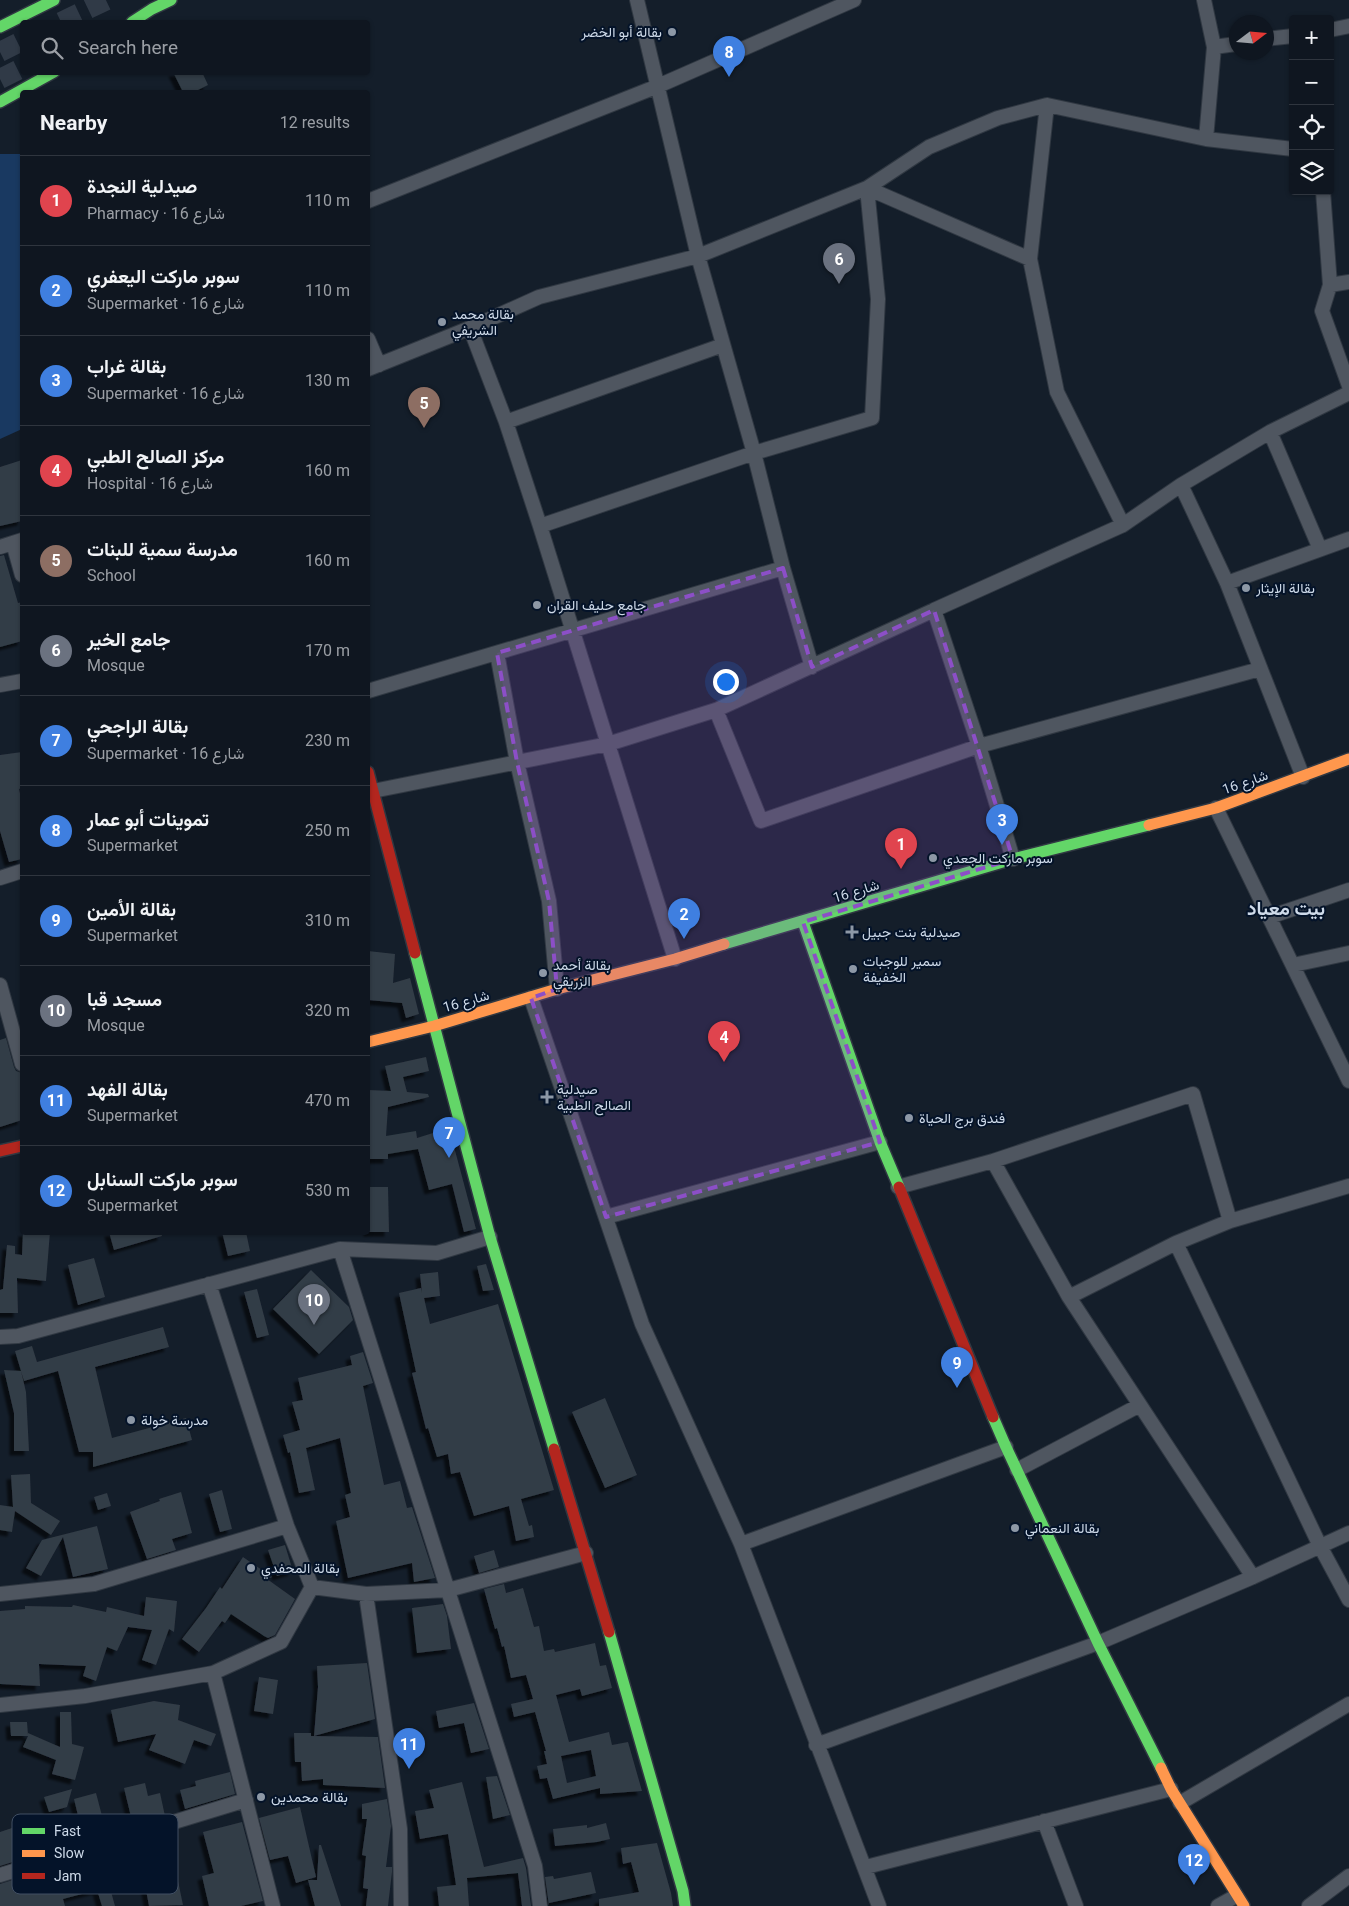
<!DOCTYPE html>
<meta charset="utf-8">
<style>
:root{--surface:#0f1620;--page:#181f29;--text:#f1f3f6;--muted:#9b9fa5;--line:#2f353e;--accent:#0f766e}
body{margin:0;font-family:Roboto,Vazirmatn,sans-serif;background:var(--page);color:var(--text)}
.controls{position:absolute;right:15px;top:15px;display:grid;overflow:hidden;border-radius:5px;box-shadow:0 1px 4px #0004}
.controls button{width:45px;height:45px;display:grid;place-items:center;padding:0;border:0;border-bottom:1px solid var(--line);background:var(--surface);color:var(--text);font:25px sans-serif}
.compass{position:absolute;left:1229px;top:15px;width:45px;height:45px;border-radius:50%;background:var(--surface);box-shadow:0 1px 4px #0004;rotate:74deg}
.you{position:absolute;left:725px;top:681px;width:18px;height:18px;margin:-12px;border:4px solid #fff;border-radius:50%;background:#1a73e8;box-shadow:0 0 0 8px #1a73e833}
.badge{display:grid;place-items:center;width:32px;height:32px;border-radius:50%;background:var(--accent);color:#fff;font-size:16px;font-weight:700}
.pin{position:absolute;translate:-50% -41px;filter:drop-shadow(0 1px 2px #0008)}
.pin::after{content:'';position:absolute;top:26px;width:18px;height:15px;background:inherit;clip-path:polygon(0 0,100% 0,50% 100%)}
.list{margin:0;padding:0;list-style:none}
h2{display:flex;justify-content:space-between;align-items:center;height:65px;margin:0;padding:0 20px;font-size:21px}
h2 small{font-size:16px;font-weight:400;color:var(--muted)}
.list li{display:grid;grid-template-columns:32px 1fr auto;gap:15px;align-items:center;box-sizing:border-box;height:90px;padding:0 20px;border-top:1px solid var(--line)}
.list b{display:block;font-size:19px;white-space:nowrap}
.list p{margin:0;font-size:16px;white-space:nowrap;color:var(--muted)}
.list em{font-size:16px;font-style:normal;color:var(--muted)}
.icon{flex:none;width:28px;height:28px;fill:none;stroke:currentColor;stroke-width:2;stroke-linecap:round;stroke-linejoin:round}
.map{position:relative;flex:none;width:1349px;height:1906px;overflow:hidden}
.search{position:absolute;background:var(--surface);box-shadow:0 1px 4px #0004;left:20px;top:20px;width:350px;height:55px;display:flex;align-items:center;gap:12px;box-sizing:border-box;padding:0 18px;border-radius:5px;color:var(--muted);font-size:19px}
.panel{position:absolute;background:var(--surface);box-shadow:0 1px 4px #0004;left:20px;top:90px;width:350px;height:1145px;border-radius:5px}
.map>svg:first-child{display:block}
.green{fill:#193961}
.building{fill:#333c46;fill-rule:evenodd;filter:url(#shadow)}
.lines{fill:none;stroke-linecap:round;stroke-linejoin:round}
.secondary-tunnel{stroke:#303a47;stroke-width:20;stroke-dasharray:20 10;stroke-linecap:butt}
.street-casing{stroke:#303842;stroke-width:16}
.fast-casing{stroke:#303842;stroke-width:14}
.slow-casing{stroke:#303842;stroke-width:14}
.jam-casing{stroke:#303842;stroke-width:14}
.street{stroke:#4f5660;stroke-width:14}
.fast{stroke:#63d668;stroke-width:11}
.slow{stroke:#ff974d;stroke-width:11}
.jam{stroke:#b3261e;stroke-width:11}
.marked{fill:#8c4fc7;fill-opacity:0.2;stroke:#8c4fc7;stroke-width:4;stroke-dasharray:10 6;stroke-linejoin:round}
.poi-dot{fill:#8d98a6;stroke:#041329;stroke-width:2}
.labels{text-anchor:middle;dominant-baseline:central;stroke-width:4;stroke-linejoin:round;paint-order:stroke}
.poi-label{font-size:14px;fill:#cedae9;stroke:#041329;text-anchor:start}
.street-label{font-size:14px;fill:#cedae9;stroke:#041329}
.district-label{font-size:19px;font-weight:bold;fill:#cedae9;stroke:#041329}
.key{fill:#041329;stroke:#414f63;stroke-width:1}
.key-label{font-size:14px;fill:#cedae9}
</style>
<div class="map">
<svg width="1349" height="1906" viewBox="0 0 1349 1906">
<defs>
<filter id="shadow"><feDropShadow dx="-4.5" dy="4.5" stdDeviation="1" flood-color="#0009"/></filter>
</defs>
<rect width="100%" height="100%" fill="#141e2a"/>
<!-- green -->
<path class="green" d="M0,154h22v275l-22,10z"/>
<!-- building -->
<path class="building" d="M173,72h29l6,13 -14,7h-11z
M22,460v61l-22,5v-59z
M4,555l14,48 4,-1v39l-22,6v-91z
M22,752v36l-3,1 3,13v57l-13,3 -9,-31v-76z
M368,951l27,3 -2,29 17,-5 9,36 -13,4 -4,-15 -34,-3z
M6,1038l8,29 2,4 6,2v47l-22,7v-87z
M426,1057l3,14 -26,6 4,15 21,2 1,3 -41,10 -2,29 30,-5 1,7 32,-10 27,101 -12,3 -12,-48 -23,6 -11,-41 -30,5v5h-20v-69l23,1 -6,-25z
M368,1187h20l1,45h-21z
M23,1232h27l-4,49 -29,-3 1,35h-18v-23l3,-1 4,-44 8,1v8l7,1z
M109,1232h52l1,4 -48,14z
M222,1232h24l4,19 -22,5z
M94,1258l11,39 -27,8 -10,-40z
M486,1264l8,26 -11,1 -6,-25z
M311,1270l38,37 4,13 -34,34 -46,-45z
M438,1272l2,24 -16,2 6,26 68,-20 56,186 -33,9 8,27 3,-1 2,12 -18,4 -7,-35 -35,10 -14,-44 -9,2 -3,-20 -11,3 -9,-29 -2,1 -14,-56 4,-1 -17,-79 22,-5 1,5 -2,-19z
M257,1289l12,46 -12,3 -13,-46z
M163,1327l6,20 -74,20 17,71 74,-20 6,22 -99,27v-15h-14l-21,-81 -34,10 -9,-30 17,-5 5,16z
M363,1352l10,31 -10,3 21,99 16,-4 7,27 5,-1 23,71 -21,4 -2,-19 -64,15 -12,-57 14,-4 -5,-22 6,-2 -11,-55 -34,10 9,42 -16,3 -9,-41 -2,1 -5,-18 17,-5 -8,-28 11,-2 -5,-22 54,-13 -2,-9z
M4,1370l17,1 5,21 3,59h-15v-38z
M605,1398l32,77 -32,13 -33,-76z
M30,1474l1,29 29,18 -9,14 -36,-24 -3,21 -12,-2v-25l13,2 -2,-32z
M222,1490l10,39 -12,3 -11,-38z
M181,1492l11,41 -20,6 4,11 -29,9 -17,-47 30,-11 -1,-2z
M107,1493l4,13 -13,4 -4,-13z
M97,1526l11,43 -35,8 -10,-40 -22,39 -15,-8 16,-28z
M285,1545l8,26 -16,5 -9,-26z
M494,1550l5,17 -20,6 -5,-17z
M243,1557l29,20 -5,2 28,20 -20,36 -7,3 -4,-2 -33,-22 -6,9 -3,-2 -23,31 -17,-13 24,-31 14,-21 2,2z
M504,1584l2,9 17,-5 11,39 5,-1 5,25 10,-2 1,3 40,-9 5,23 6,-1 6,23 -30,8 -2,-7 -24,6 13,47 40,-10 3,13 16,-3 14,49 -42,3v-6l-47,11 -6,-21 -7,1 -3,-13 10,-2 -3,-13h2l-11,-39 -21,5 -3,-13 22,-5 -7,-24 -15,3 -7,-32 -2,1 -5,-19 -2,1 -11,-40zM591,1750l5,26 -29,7 -6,-27z
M146,1597l31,4 -3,31 -5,-3 -13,36 -14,-5 10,-30 -24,-3 -11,24 -10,-4 -11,34 -13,-5 3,-10 -47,-2 1,22 -40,-2v-73l25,-2v-3l47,1 1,-2 33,7 1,-5 37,9z
M443,1604l4,12 4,33 -34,4 -5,-45z
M367,1663l8,56 -61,17 4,-49 -1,-21z
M259,1677l19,3 -5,34 -19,-3z
M154,1701l26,4 -2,15 38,14 -5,12 -17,-6 -9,24 -36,-14 7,-16 -38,8 -7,-32z
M474,1703l15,46 -18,4 -7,-30 -25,5 -3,-17z
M60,1712h11l1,32 12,3 -9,33 -23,-6 4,-14 -33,-13 5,-11h-17l-1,-14h17l1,13v-2l32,14z
M294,1733h17v3l67,1 7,51 -62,-3v-6l-21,2 -1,-19h-6z
M230,1772l5,22 -50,15 -5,-19 16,-4 -1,-5z
M497,1776l13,39 -17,4 -7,-42z
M462,1782l22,85 39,-9 3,10 5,38h-9l-4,-33 -51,5 2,28h-30l-2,-19 19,-2 -8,-51 -28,5 -5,-28 19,-3 -5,-18z
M145,1783l3,13 12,-3 5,23 -32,9 -9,-37z
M72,1789l-5,18 -18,5 -5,-15z
M96,1793l10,38 -23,5 -9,-37z
M387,1799l4,27 -5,41h6v5l-4,34h-22l2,-17 -5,-1 3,-32 -4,-1 5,-36h-5v-15z
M300,1807l16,70 -20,6 -8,-27 -18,4 -11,-42z
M33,1821l5,18 -24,8 5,13 -19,6v-34z
M242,1822l21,79 -22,5h-32l-7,-30 12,-3 -11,-41z
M606,1823l4,16 -13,3 -42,4 -2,-17 34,-4v3z
M170,1843l13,62 -34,1 -5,-27 -34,9 5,18h-13l-5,-16 -34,9 2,7h-65v-22l25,-8 1,3 29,-8 1,3z
M657,1843l14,50 2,13h-74v-7l40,-7 -8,-30 -8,2 -2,-16z
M319,1845h2l20,61h-26l-7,-26h9z
M591,1872l5,21 -47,10v3l-4,-29 8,-1 1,3z"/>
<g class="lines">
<!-- secondary-tunnel -->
<path class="secondary-tunnel" d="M61,22l46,-22
M0,52l22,-11
M0,79l22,-11"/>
<!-- street casing -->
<g class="street-casing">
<path id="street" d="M637,0l61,256 56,197 29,115 29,99
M1204,0l10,47 -8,92
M1330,30l19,-4
M1266,39l27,-3
M1214,47l22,-3
M1047,105l-17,154 27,133 66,133
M1323,191l7,94 -8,26 27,75
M368,201l290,-115 196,-86
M1330,285l19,-3
M470,328l36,94 34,104 135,433
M368,339l11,26
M368,369l102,-41 69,-31 159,-41 169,-68 62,-41 69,-29 49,-13 159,34 87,10
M506,422l217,-77
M1270,432l50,117
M1181,485l46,98 76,194
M540,526l214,-73 118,-35 6,-119 -11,-111 163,71
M13,543l9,32
M0,547l22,-7
M1227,583l122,-44
M497,653l20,109 32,139 8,88
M0,685l22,-4
M368,691l415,-123
M716,710l45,111 218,-75 -45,-136 189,-85 58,-40 89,-53 79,-39
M368,792l240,-48 108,-34 218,-100
M1216,808l133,273
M1013,859l-34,-113 281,-77
M0,878l22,-7
M1269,917l80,-27
M1293,965l56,-12
M0,985l22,79
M531,998l111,326 99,220 138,362
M993,1161l76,136 184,280
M898,1187l95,-26 200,-67 37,127
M606,1217l274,-75
M1176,1243l144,303 29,54
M340,1249l195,617 5,40
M209,1284l78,242 25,61
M1069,1297l107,-54 54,-22 119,-35
M0,1337l18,-1 322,-87 97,4 53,-16
M1017,1470l123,-65
M741,1544l265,-97
M312,1587l54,7 82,-4 138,-37
M0,1594l94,-10 193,-58
M366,1594l34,235 1,77
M213,1673l60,233
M0,1705l85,-9 128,-23 68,-31 31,-55
M816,1745l282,-102 155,-66 96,-44
M1180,1803l169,-99
M1044,1821l32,85
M866,1867l305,-78
M0,1875l246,-75
M1218,1906l18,-10
M1309,1906l40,-30"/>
</g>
<!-- fast casing -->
<g class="fast-casing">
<path id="fast" d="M132,22l20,-13 19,-9
M0,27l54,-27
M0,102l54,-30
M803,922l77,220 19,45
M724,944l289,-85 136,-34
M415,953l75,284 64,212
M993,1417l13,30 92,196 63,125
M609,1632l74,259 2,15"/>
</g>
<!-- slow casing -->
<g class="slow-casing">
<path id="slow" d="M1149,825l67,-17 133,-49
M368,1042l66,-16 123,-37 118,-30 49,-15
M1161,1768l10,21 73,117"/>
</g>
<!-- jam casing -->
<g class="jam-casing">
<path id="jam" d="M368,772l47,181
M0,1151l22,-5
M899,1187l94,230
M554,1449l55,183"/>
</g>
<!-- street -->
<use href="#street" class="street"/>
<!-- fast -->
<use href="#fast" class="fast"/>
<!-- slow -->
<use href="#slow" class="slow"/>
<!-- jam -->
<use href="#jam" class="jam"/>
</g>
<!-- marked area -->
<path class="marked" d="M783,568l29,99 122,-57 79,249 -210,63 77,220 -274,75 -75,-219 26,-9 -8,-88 -32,-139 -20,-109z"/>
<!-- markers -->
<g class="poi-dot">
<circle cx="672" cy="32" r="5"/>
<circle cx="442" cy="322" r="5"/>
<circle cx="1246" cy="588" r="5"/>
<circle cx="537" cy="605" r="5"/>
<circle cx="933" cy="858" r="5"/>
<path d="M849.5 924.5h5v5h5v5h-5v5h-5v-5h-5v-5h5z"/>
<circle cx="853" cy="969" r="5"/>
<circle cx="543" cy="973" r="5"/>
<path d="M544.5 1089.5h5v5h5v5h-5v5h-5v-5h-5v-5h5z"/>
<circle cx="909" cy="1118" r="5"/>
<circle cx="131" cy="1420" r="5"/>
<circle cx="1015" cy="1528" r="5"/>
<circle cx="251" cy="1568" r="5"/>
<circle cx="261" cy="1797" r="5"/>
</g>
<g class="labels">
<!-- poi labels -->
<g class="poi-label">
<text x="662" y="32" text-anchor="end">بقالة أبو الخضر</text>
<text x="452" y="314">بقالة محمد<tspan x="452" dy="16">الشريفي</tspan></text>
<text x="1256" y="588">بقالة الإيثار</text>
<text x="547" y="605">جامع حليف القران</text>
<text x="943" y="858">سوبر ماركت الجعدي</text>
<text x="862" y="932">صيدلية بنت جبيل</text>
<text x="863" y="961">سمير للوجبات<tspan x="863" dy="16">الخفيفة</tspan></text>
<text x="553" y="965">بقالة أحمد<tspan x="553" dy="16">الزريقي</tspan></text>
<text x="557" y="1089">صيدلية<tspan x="557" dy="16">الصالح الطبية</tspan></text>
<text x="919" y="1118">فندق برج الحياة</text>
<text x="141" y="1420">مدرسة خولة</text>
<text x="1025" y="1528">بقالة النعماني</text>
<text x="261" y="1568">بقالة المحفدي</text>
<text x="271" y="1797">بقالة محمدين</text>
</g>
<!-- street labels -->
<g class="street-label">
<text transform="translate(1245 782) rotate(-19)">شارع 16</text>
<text transform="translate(856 891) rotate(-17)">شارع 16</text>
<text transform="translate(466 1001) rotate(-16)">شارع 16</text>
</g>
<!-- district labels -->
<g class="district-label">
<text x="1286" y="908">بيت معياد</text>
</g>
</g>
<!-- legend -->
<rect x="12" y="1814" width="166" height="80" rx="8" class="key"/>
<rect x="22" y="1828" width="23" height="6" fill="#63d668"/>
<rect x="22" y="1850" width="23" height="7" fill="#ff974d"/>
<rect x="22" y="1873" width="23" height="6" fill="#b3261e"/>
<g class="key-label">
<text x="54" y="1836">Fast</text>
<text x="54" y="1858">Slow</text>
<text x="54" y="1881">Jam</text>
</g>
</svg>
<div class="controls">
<button>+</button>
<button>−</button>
<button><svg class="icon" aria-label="locate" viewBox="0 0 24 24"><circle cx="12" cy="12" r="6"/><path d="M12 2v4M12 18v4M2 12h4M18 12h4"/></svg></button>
<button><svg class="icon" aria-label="layers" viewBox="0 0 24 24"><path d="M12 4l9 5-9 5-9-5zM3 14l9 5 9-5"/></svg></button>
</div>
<svg class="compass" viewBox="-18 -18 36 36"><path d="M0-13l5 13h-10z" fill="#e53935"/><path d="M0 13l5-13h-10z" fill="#9b9fa5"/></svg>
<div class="you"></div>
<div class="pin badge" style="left:901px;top:869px;background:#e0444e">1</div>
<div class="pin badge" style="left:684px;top:939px;background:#3f7fe0">2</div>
<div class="pin badge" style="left:1002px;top:845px;background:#3f7fe0">3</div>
<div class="pin badge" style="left:724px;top:1062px;background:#e0444e">4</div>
<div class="pin badge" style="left:424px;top:428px;background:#8d6e63">5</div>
<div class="pin badge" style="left:839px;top:284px;background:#6b7280">6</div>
<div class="pin badge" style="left:449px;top:1158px;background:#3f7fe0">7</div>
<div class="pin badge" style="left:729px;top:77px;background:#3f7fe0">8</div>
<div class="pin badge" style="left:957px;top:1388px;background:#3f7fe0">9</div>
<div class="pin badge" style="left:314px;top:1325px;background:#6b7280">10</div>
<div class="pin badge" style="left:409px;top:1769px;background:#3f7fe0">11</div>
<div class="pin badge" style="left:1194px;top:1885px;background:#3f7fe0">12</div>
<div class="search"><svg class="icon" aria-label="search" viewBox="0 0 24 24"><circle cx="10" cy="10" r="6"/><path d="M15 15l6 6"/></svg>Search here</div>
<section class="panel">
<h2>Nearby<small>12 results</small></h2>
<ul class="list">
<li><span class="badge" style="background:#e0444e">1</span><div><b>صيدلية النجدة</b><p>Pharmacy · شارع 16</p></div><em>110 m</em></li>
<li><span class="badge" style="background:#3f7fe0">2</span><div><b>سوبر ماركت اليعفري</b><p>Supermarket · شارع 16</p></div><em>110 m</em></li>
<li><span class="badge" style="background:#3f7fe0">3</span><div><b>بقالة غراب</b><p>Supermarket · شارع 16</p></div><em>130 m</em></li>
<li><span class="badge" style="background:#e0444e">4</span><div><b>مركز الصالح الطبي</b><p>Hospital · شارع 16</p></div><em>160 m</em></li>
<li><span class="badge" style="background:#8d6e63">5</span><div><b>مدرسة سمية للبنات</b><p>School</p></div><em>160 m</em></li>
<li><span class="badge" style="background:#6b7280">6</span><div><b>جامع الخير</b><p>Mosque</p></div><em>170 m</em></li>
<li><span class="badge" style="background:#3f7fe0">7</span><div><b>بقالة الراجحي</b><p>Supermarket · شارع 16</p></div><em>230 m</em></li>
<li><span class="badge" style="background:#3f7fe0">8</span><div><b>تموينات أبو عمار</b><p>Supermarket</p></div><em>250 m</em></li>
<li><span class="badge" style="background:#3f7fe0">9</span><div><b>بقالة الأمين</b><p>Supermarket</p></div><em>310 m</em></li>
<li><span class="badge" style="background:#6b7280">10</span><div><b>مسجد قبا</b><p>Mosque</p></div><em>320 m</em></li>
<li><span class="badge" style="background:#3f7fe0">11</span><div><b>بقالة الفهد</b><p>Supermarket</p></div><em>470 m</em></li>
<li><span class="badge" style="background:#3f7fe0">12</span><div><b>سوبر ماركت السنابل</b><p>Supermarket</p></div><em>530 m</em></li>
</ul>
</section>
</div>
